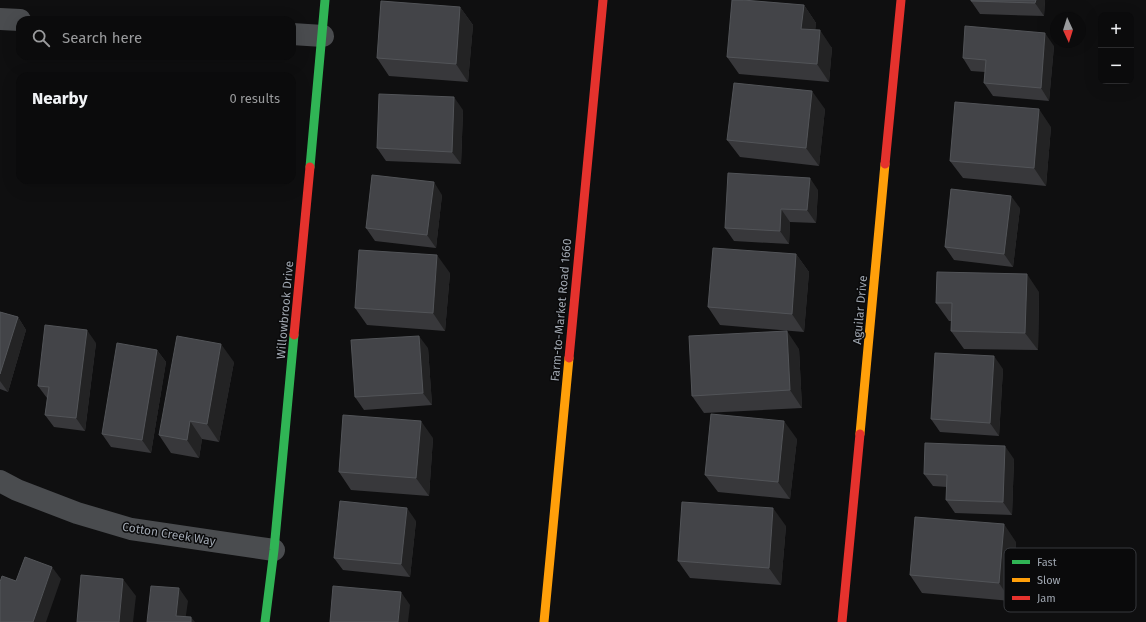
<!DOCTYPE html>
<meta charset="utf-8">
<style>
:root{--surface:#0b0b0c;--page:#19191a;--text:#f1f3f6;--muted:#9a9b9d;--line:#2b2b2d}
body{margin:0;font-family:"Fira Sans",sans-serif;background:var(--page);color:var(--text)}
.controls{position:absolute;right:12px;top:12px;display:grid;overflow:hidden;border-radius:8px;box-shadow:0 4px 16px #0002}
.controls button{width:36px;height:36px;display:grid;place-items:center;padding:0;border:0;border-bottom:1px solid var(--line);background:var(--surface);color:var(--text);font:20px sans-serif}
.compass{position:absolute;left:1050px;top:12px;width:36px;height:36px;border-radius:50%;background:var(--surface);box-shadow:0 4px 16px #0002;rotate:176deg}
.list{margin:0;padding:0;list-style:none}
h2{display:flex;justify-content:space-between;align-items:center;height:52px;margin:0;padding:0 16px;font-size:17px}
h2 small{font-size:13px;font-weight:400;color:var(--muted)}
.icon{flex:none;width:22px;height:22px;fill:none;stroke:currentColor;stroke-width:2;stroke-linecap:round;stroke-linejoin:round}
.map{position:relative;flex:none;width:1146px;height:622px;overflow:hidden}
.search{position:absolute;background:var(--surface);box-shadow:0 4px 16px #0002;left:16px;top:16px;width:280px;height:44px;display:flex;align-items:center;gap:10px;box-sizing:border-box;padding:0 14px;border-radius:12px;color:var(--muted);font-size:15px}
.panel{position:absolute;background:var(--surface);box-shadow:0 4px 16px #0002;left:16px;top:72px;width:280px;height:112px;border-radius:12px}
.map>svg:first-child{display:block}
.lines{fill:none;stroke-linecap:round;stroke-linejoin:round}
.street{stroke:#4a4c4f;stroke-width:22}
.fast{stroke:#30b455;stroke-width:9}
.slow{stroke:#ff9f0a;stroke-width:9}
.jam{stroke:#e5322d;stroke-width:9}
.wall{fill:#38383b}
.shaded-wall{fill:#232324}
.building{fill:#434448;stroke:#525458}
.labels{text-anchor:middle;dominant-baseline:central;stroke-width:3;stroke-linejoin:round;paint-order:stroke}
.street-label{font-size:12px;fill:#a0a7b1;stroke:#0a0a0b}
.key{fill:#0a0a0b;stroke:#37393d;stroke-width:1}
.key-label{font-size:11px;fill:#a0a7b1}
</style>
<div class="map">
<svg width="1146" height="622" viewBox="0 0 1146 622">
<rect width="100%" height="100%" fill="#0f0f10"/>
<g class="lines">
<!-- street -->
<path class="street" d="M0,19l20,1
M292,34l31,2
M0,481l17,9 60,23 54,16 143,21"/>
<!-- fast -->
<path class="fast" d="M310,167l15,-167
M265,622l9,-72 20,-215"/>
<!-- slow -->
<path class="slow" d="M860,434l25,-270
M544,622l25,-264"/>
<!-- jam -->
<path class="jam" d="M885,164l16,-164
M294,335l16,-168
M569,358l34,-358
M842,622l18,-188"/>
</g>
<!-- wall -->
<path class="wall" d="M971,0h74l-1,16 -64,-2 -9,-13z
M804,5l12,18 -1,7 17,18 -3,34 -90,-8 -12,-17z
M460,7l13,18 -5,57 -79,-6 -12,-18z
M1054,46l-5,55 -56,-5 -9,-13 1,-11 -14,-1 -8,-13z
M825,109l-6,57 -79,-9 -13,-17z
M463,110l-2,54 -75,-3 -9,-13z
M1051,127l-5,59 -83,-8 -13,-17z
M818,190l-2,33 -26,-1 -1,22 -55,-3 -9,-13z
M442,195l-6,53 -61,-7 -9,-13z
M1020,208l-7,59 -59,-7 -9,-13z
M796,254l13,18 -5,60 -84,-7 -12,-18z
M450,273l-5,58 -78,-6 -12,-17z
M1039,292l-1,58 -74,-1 -13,-18 1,-10h-3l-13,-18z
M0,312l18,5 8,13 -18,62 -8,-3z
M96,343l-11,88 -31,-4 -9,-12 2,-16v-1l-9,-12z
M428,348l4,57 -68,5 -9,-13z
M799,349l3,59 -98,5 -12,-17z
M157,350l9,12 -15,91 -40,-6 -9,-13z
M234,362l-15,80 -17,-3 -3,19 -28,-5 -12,-18z
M1003,369l-4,67 -59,-4 -9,-13z
M433,438l-4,58 -78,-6 -12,-18z
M797,439l-7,60 -72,-7 -13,-17z
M1014,459l-2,56 -57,-2 -9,-13 1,-13 -14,-1 -9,-12z
M416,521l-6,56 -67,-7 -9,-12z
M786,526l-5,59 -91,-7 -12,-17z
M1016,542l-5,59 -89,-8 -12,-18z"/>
<!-- shaded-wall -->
<path class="shaded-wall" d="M1036,0h9l-1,16 -9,-13z
M804,5l12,18 -2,23 -13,-17z
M460,7l13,18 -5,57 -12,-18z
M820,30l12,18 -3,34 -12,-18z
M1045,33l9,13 -5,55 -8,-13z
M812,91l13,18 -6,57 -13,-18z
M454,97l9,13 -2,54 -9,-12z
M1039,109l12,18 -5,59 -12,-18z
M810,178l8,12 -2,33 -9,-13z
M434,182l8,13 -6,53 -9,-13z
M1011,196l9,12 -7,59 -9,-13z
M781,209l9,13 -1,22 -9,-13z
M796,254l13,18 -5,60 -12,-18z
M437,255l13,18 -5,58 -12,-18z
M1027,274l12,18 -1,58 -13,-17z
M18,317l8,13 -18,62 -8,-11v-7z
M87,330l9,13 -11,88 -9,-13z
M787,331l12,18 3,59 -12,-18z
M419,336l9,12 4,57 -9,-12z
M221,344l13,18 -15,80 -12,-18z
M157,350l9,12 -15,91 -9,-13z
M994,356l9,13 -4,67 -9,-13z
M190,421l12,18 -3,19 -12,-18z
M421,421l12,17 -4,58 -13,-18z
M784,421l13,18 -7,60 -12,-17z
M1005,446l9,13 -2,56 -9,-13z
M407,508l9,13 -6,56 -9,-13z
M773,508l13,18 -5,59 -12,-17z
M1004,524l12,18 -5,59 -12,-18z
M52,567l9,12 -15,43h-13z
M123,579l13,17 -3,26h-14z
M179,588l9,13 -3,21 -9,-6z
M401,592l9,13 -2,17h-10z
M191,617l4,5h-4z"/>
<!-- building -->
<path class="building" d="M732,0h11l61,5 -3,24 19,1 -3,34 -90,-7z
M971,0h65l-1,3 -64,-2z
M381,1l79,6 -4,57 -79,-6z
M965,26l80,7 -4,55 -57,-5 2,-23 -23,-2z
M109,73l26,3h-26z
M734,83l78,8 -6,57 -79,-8z
M379,94l75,3 -2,55 -75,-4z
M955,102l84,7 -5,59 -84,-7z
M728,173l82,5 -3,32 -26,-1 -1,22 -55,-3z
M372,175l62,7 -7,53 -61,-7z
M951,189l60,7 -7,58 -59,-7z
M713,248l83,6 -4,60 -84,-7z
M359,250l78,5 -4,58 -78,-5z
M937,272l90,2 -2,59 -74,-2 1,-28h-16z
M0,312l18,5 -18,57z
M45,325l42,5 -11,88 -31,-3 4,-28 -11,-1z
M787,331l3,59 -98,6 -3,-60z
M177,336l44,8 -14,80 -17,-3 -3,19 -28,-5z
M419,336l4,57 -68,4 -4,-57z
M117,343l40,7 -15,90 -40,-6z
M935,353l59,3 -4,67 -59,-4z
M711,414l73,7 -6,61 -73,-7z
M343,415l78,6 -5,57 -77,-6z
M925,443l80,3 -2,56 -57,-2 1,-25 -23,-1z
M340,501l67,7 -6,56 -67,-6z
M682,502l91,6 -4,60 -91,-7z
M915,517l89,7 -5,59 -89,-8z
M25,557l27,10 -19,55h-33v-40l2,-6 14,5z
M81,575l42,4 -4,43h-42z
M151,586l28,2 -3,28 15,1v5h-44z
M333,586l68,6 -3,30h-68z"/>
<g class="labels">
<!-- street labels -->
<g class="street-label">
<text transform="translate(285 310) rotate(-85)">Willowbrook Drive</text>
<text transform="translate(561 310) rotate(-85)">Farm-to-Market Road 1660</text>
<text transform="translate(860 310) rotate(-85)">Aguilar Drive</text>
<text transform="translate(169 534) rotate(9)">Cotton Creek Way</text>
</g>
</g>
<!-- legend -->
<rect x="1004" y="548" width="132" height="64" rx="6" class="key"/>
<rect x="1012" y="560" width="18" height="4" fill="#30b455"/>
<rect x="1012" y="578" width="18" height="4" fill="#ff9f0a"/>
<rect x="1012" y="596" width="18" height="4" fill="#e5322d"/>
<g class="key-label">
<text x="1037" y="566">Fast</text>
<text x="1037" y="584">Slow</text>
<text x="1037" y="602">Jam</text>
</g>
</svg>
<div class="controls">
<button>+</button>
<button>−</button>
</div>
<svg class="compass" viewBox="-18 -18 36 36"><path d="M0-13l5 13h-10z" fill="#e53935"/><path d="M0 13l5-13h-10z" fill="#9a9b9d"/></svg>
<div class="search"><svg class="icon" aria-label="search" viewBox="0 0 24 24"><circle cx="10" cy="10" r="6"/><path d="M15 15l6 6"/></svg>Search here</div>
<section class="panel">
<h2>Nearby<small>0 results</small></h2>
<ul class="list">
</ul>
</section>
</div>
